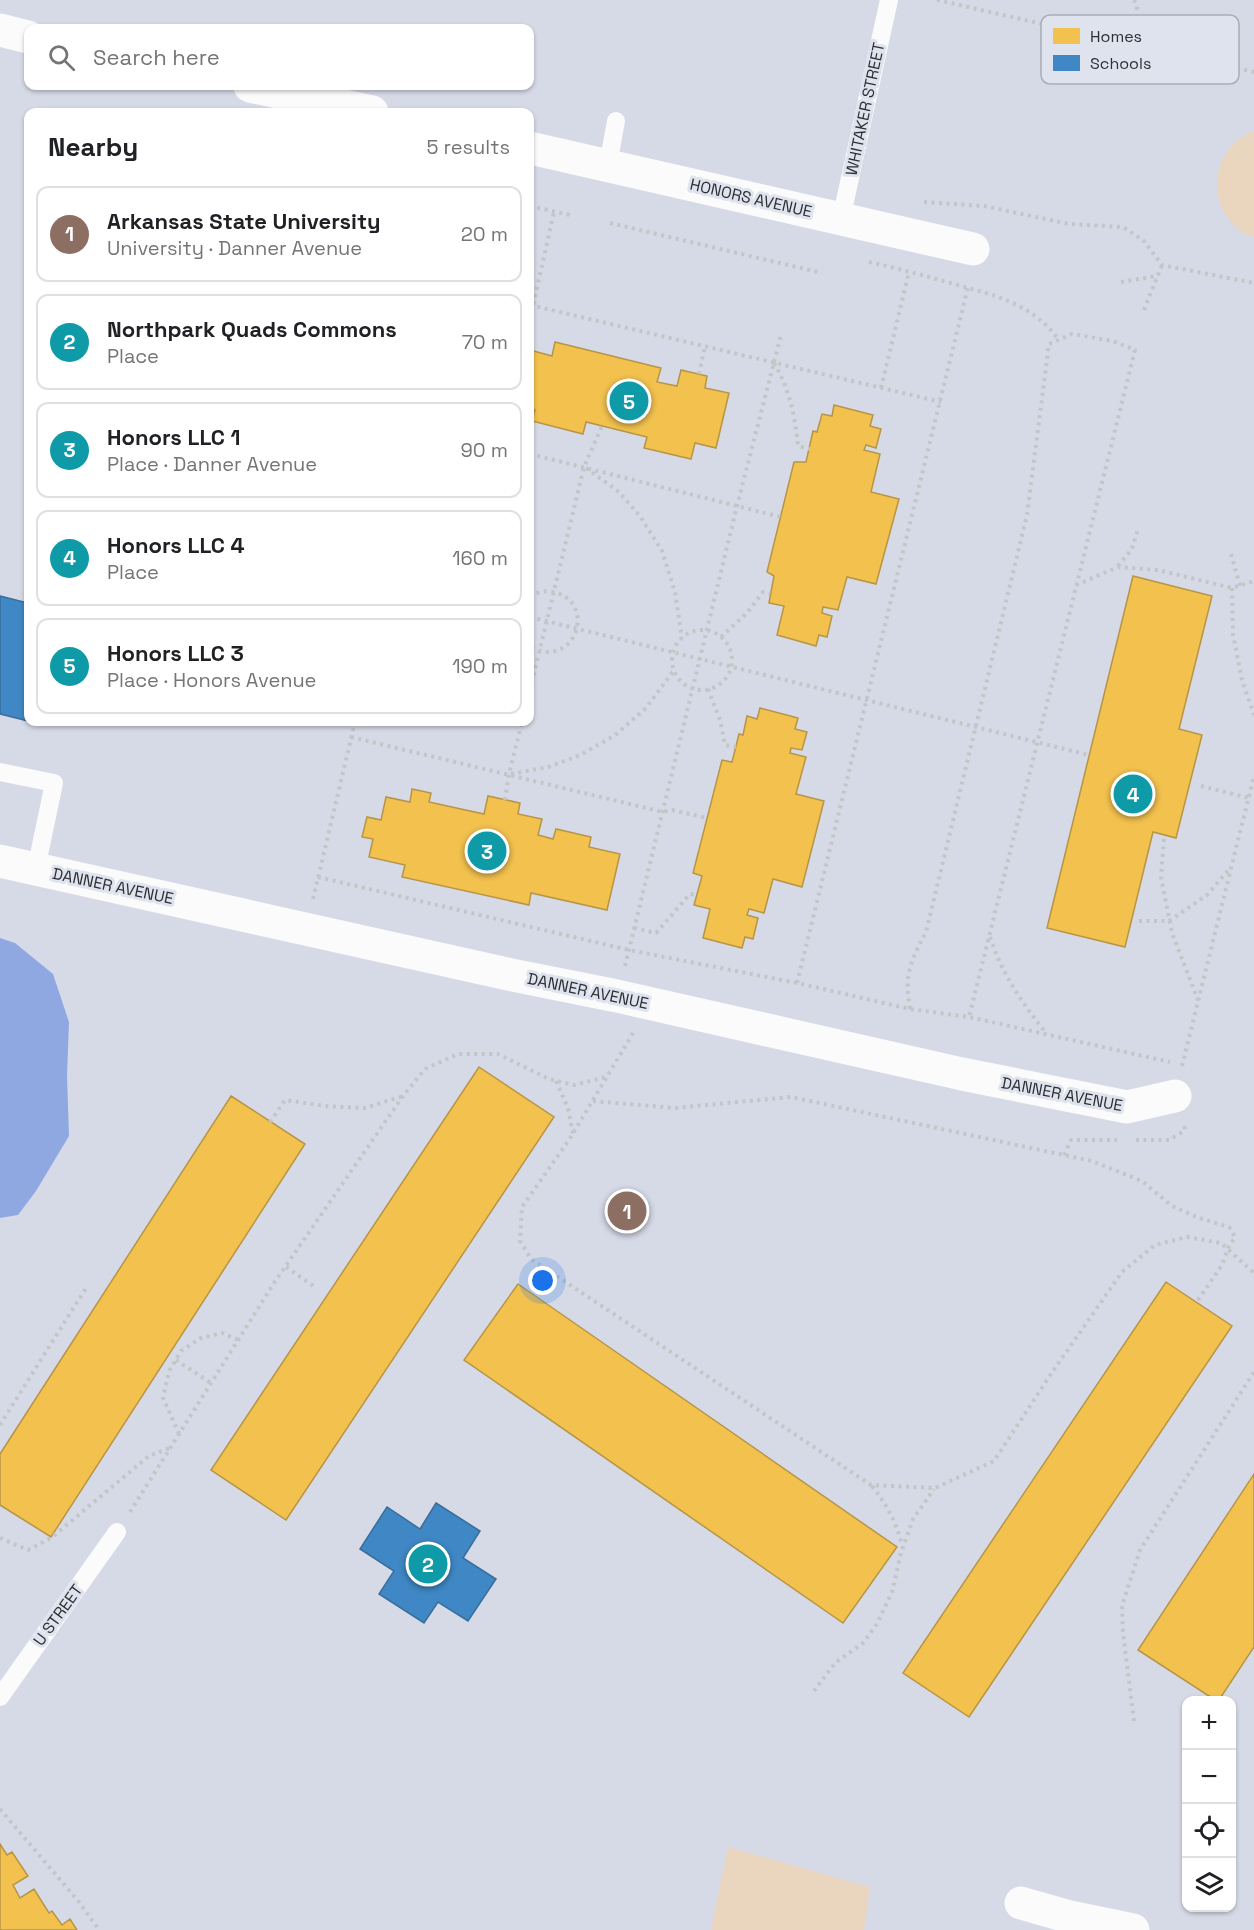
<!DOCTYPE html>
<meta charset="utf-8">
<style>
:root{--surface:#fff;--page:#f2f2f2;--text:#202124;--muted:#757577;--line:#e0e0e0;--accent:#0b8043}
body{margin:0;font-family:"Space Grotesk",sans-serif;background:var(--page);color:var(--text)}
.controls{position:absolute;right:18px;bottom:18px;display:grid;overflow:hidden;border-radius:12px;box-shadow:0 2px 4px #0004}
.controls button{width:54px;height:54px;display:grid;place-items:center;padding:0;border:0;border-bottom:2px solid var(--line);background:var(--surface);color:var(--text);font:30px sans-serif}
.you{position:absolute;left:543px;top:1281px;width:21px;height:21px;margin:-15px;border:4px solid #fff;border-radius:50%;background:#1a73e8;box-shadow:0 0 0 9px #1a73e833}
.badge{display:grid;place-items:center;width:39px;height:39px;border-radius:50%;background:var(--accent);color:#fff;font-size:20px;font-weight:700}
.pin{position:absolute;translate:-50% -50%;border:3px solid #fff;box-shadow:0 2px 6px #0006}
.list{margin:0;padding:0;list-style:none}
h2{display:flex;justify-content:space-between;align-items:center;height:78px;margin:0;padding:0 24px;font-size:26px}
h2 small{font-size:20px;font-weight:400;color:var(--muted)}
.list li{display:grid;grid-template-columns:39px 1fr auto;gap:18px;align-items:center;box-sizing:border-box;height:96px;margin:0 12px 12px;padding:0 12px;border:2px solid var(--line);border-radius:12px}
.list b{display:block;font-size:22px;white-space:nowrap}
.list p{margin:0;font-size:20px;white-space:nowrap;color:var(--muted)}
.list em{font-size:20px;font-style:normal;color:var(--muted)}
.icon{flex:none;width:33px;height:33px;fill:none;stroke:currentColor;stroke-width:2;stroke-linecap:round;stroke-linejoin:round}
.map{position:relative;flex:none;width:1254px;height:1930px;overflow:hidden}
.search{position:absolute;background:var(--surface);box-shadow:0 2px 4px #0004;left:24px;top:24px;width:510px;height:66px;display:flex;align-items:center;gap:15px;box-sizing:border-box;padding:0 21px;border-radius:12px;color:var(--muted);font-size:22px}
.panel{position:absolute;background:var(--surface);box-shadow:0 2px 4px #0004;left:24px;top:108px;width:510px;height:618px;border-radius:12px}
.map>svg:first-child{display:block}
.built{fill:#d6dae7;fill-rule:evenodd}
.green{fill:#ead5be}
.water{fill:#8fa8e2}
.homes{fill:#f2c14e;stroke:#b79546;stroke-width:1.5}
.schools{fill:#3f88c5;stroke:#3a6d99;stroke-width:1.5}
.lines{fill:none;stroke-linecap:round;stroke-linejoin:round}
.path{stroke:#c4c5c7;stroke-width:4;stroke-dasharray:3 4.5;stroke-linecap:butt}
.lane{stroke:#fbfbfc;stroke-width:18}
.street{stroke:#fbfbfc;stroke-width:33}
.labels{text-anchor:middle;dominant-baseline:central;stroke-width:6;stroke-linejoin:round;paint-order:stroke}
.street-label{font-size:16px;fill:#2d2f33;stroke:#dee3ee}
.key{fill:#dee3ee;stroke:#a9adb6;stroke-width:1.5}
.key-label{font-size:16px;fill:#2d2f33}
</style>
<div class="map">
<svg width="1254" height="1930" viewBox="0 0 1254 1930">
<rect width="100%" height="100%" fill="#e2e4ea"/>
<!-- built -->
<path class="built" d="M0,0h1254v1930h-1254zM28,28h502v58h-502zM28,112h502v610h-502zM1186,1700h46v208h-46z"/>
<!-- green -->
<path class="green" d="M1254,131v107c-5,-3 -12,-5 -16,-9 -34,-28 -25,-83 16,-98z
M728,1847l142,40 -6,43h-153z"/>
<!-- water -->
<path class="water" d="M0,938l15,5 38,31 16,48 -2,54 2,60 -33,55 -18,24 -18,3z"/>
<!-- homes -->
<path class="homes" d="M555,342l106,26 -4,14 20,4 4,-16 26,6 -2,12 24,5 -13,55 -21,-5 -4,16 -47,-11 3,-11 -61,-15 -3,12 -51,-13 3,-11 -5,-2v-58l22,6z
M834,405l39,10 -3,11 11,3 -5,19 -10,-3 -2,5 16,4 -9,38 28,7 -23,85 -29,-7 -9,33 -15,-3 -1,6 10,3 -5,21 -8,-2 -3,11 -39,-11 7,-29 -15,-3 5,-27 -7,-4 27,-110h12l7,-31 4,1 5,-18 10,2z
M1133,576l79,20 -33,133 23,6 -26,103 -23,-6 -28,115 -78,-19z
M760,708l38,10 -3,11 12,3 -5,18 -11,-2 -1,5 16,4 -10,37 28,7 -22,86 -29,-8 -9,34 -15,-4 -2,6 11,3 -5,21 -8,-2 -3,11 -39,-10 7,-29 -16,-4 8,-29 -9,-3 29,-113 10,2 7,-28 4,1 4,-19 10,3z
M412,789l19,4 -2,9 55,12 4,-18 32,7 -2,11 24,5 -4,16 15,4 3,-10 35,8 -2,10 31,7 -13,56 -76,-17 -2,12 -127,-28 3,-12 -36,-8 4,-18 -11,-2 5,-20 14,3 5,-23 24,5z
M479,1067l75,50 -268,403 -75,-50z
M231,1096l74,48 -254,393 -51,-32v-51z
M1166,1282l66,44 -263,391 -66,-44z
M518,1284l379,263 -54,76 -379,-263z
M1254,1474v173l-35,53h-4l-77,-50z
M0,1844l7,11 5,-3 16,24 -15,9 7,13 14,-9 15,24 3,-2 10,14 8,-6 7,11h-77z"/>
<!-- schools -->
<path class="schools" d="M0,596l28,7v118l-28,-7z
M436,1503l44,28 -17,27 33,21 -28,42 -30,-19 -14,21 -45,-29 15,-23 -34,-22 27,-42 33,22z"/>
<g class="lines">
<!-- path -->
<path class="path" d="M937,0l317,72
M1134,0l3,6 -1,38
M924,202l60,4 85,18 54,3 21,14 18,24 92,18
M530,206l40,9
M610,223l212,50
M869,262c27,6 54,13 81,21 41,11 82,20 108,56
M1121,282l36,-6
M530,305l411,97
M1144,310l18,-45
M530,319l24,-107
M774,363c16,27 21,53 24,83l12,3
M699,374l6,-28
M881,388l28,-116
M530,454l251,63
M586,468l33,24 21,24 22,35 13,41 7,46
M1231,554l9,32
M1118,566l14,-17 6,-20
M1076,585l42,-18 40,3 74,18 22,-7
M1232,588l1,47 9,45 12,35
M530,597c8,-6 17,-7 27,-4 40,13 17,77 -27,54
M530,617l559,138
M672 660a30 30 0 1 1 60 0a30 30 0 1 1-60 0Z
M721,637l26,-24 16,-21 7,2
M708,689l12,31 5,25 11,2
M530,690l54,-223 18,-41
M351,737l312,75 9,-2 35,8
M511,774l37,-7 30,-11 36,-20 32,-28 28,-38
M1201,786l48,12
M505,800l4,-26 13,-52
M1164,839l-3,38 11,56 26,67
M318,877l311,73 168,33 113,26 59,8 201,45
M313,899l42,-177
M1139,921h30l38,-26 24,-28
M634,928l22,5 34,-39 7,1
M990,937c12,37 32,66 56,96
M625,966l112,-460 44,-171
M797,983l171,-696
M910,1009c-6,-34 0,-47 16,-77l101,-417 22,-171 23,-10 41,7 22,9 -166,667
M633,1033l-64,107 -47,67 -2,34 11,18 340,226 64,3 59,-27 57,-87 71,-102 33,-27 32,-8 34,6 33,30
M1182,1066l72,-290
M556,1081l12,27 5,26
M593,1101l82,7 116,-11 301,64 50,20 30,25 27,12 30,9 6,10 -7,11 -6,17 -26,38
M270,1122l15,-22 40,6 40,2 38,-12
M1136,1140h33l15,-9 1,-5
M1064,1155l7,-15h46
M286,1267l29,20
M176,1360l35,23
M0,1425l86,-137
M179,1434l-16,-36 6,-27 12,-20 20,-13 21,-5 16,7
M872,1486c15,19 24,36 30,59
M130,1512l144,-229 129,-187 22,-27 33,-15h40l51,25 25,6 32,-8
M0,1538l28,12 23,-12 98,-82 21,-8
M814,1691l21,-28 28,-20 14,-19 15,-32 9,-39 12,-34 21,-30
M1134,1721l-11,-88 -1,-27 18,-56 114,-178
M0,1809l79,93 20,28"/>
<!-- lane -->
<path class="lane" d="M608,165l8,-44
M841,219l48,-219
M0,772l54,11 -18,86
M0,1697l117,-165"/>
<!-- street -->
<path class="street" d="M0,30l28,7
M250,86l122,26
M530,148l443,101
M0,861l512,114 105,21 345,78 165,33 48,-11
M1021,1903l49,14 63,13"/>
</g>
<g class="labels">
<!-- street labels -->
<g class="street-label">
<text transform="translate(865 109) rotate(-78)">WHITAKER STREET</text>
<text transform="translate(751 198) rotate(13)">HONORS AVENUE</text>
<text transform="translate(113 886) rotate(12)">DANNER AVENUE</text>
<text transform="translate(588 991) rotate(12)">DANNER AVENUE</text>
<text transform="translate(1062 1094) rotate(11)">DANNER AVENUE</text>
<text transform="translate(58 1615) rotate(-54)">U STREET</text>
</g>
</g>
<!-- legend -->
<rect x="1041" y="15" width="198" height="69" rx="9" class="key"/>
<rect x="1053" y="28" width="27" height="16" fill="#f2c14e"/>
<rect x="1053" y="55" width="27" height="16" fill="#3f88c5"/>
<g class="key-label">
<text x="1090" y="42">Homes</text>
<text x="1090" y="69">Schools</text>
</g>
</svg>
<div class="controls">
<button>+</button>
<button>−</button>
<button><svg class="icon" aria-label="locate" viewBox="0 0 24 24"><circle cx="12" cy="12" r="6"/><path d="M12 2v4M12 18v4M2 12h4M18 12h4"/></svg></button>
<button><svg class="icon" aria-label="layers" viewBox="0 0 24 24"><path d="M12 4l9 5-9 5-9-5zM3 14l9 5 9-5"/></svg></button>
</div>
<div class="you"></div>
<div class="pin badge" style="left:627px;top:1211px;background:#8d6e63">1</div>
<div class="pin badge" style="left:428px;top:1564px;background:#0f9aa8">2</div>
<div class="pin badge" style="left:487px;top:851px;background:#0f9aa8">3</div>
<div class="pin badge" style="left:1133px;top:794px;background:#0f9aa8">4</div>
<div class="pin badge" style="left:629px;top:401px;background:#0f9aa8">5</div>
<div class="search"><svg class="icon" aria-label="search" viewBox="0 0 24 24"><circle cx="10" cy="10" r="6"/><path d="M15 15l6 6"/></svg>Search here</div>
<section class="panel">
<h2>Nearby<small>5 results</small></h2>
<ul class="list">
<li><span class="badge" style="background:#8d6e63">1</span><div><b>Arkansas State University</b><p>University · Danner Avenue</p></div><em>20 m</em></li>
<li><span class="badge" style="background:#0f9aa8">2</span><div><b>Northpark Quads Commons</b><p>Place</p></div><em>70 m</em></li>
<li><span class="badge" style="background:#0f9aa8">3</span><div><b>Honors LLC 1</b><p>Place · Danner Avenue</p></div><em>90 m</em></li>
<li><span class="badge" style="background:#0f9aa8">4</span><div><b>Honors LLC 4</b><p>Place</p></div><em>160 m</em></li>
<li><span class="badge" style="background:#0f9aa8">5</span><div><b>Honors LLC 3</b><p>Place · Honors Avenue</p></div><em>190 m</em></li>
</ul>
</section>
</div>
